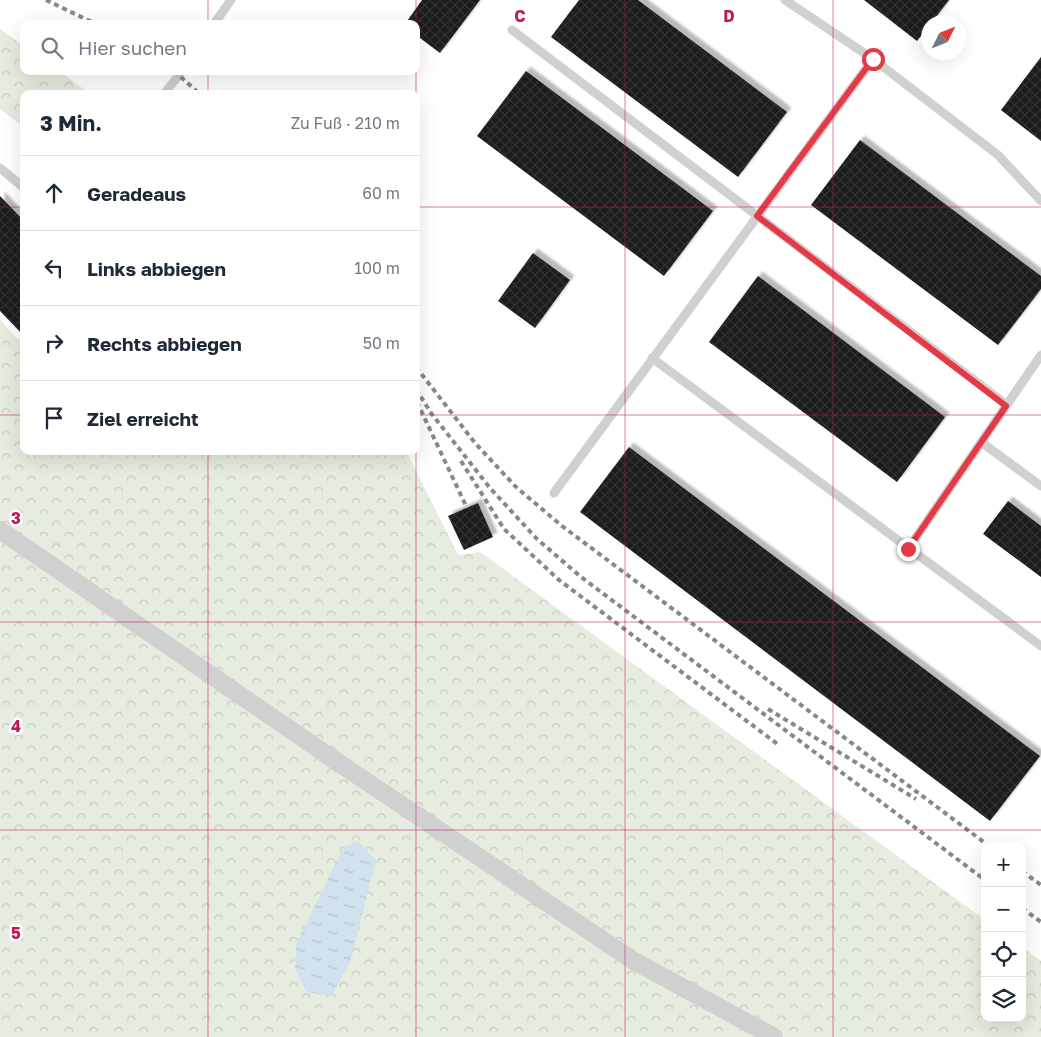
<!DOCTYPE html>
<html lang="de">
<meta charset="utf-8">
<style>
:root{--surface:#fff;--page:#f6f6f7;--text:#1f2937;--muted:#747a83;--line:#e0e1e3}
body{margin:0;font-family:"Golos Text",sans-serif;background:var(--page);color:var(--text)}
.controls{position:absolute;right:15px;bottom:15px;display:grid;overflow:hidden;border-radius:10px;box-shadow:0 5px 20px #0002}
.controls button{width:45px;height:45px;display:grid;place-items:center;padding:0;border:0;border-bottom:1px solid var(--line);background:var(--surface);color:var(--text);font:25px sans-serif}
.compass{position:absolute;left:921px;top:15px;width:45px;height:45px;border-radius:50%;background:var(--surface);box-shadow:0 5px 20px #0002;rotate:47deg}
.stop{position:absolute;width:15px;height:15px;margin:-11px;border:4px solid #e63946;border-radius:50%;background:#fff}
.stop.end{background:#e63946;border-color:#fff;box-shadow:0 1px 5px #0008}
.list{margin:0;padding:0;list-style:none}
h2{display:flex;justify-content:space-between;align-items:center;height:65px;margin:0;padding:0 20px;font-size:21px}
h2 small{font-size:16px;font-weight:400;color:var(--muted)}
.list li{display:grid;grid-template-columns:32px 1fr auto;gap:15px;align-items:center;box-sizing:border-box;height:75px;padding:0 20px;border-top:1px solid var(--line)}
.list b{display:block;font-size:19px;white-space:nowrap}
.list em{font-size:16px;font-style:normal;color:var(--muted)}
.icon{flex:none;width:28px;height:28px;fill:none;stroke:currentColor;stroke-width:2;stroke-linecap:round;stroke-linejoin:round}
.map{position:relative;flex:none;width:1041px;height:1037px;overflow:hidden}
.search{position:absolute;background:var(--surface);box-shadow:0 5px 20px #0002;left:20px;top:20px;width:400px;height:55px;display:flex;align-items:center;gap:12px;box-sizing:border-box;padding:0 18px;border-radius:10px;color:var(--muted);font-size:19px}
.panel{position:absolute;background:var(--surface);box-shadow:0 5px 20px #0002;left:20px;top:90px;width:400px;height:365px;border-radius:10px}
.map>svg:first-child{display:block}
.forest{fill:url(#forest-crowns);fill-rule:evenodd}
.water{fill:url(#water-ripples)}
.building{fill:url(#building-cross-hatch);filter:url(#shadow)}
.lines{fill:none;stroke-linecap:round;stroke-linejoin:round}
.lane{stroke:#d0d0d0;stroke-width:9}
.street{stroke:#d0d0d0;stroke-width:18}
.rail{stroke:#888;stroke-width:4;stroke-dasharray:5 4;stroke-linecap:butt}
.route{stroke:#e63946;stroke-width:6}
.grid{fill:none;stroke:#c2185b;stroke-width:1;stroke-opacity:0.55}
.grid-label{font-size:16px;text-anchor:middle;font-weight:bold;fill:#c2185b;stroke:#fff;stroke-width:5;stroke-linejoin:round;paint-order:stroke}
</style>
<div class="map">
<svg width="1041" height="1037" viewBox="0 0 1041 1037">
<defs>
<pattern id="forest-crowns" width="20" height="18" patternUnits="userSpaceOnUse" patternTransform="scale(1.25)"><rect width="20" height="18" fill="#e6ecdf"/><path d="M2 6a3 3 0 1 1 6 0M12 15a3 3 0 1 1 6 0" fill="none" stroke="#c6cbc0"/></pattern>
<pattern id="water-ripples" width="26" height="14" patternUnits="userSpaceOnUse" patternTransform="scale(1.25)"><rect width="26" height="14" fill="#cfe2ee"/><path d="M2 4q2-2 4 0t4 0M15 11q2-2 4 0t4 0" fill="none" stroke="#b2c2cd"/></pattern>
<pattern id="building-cross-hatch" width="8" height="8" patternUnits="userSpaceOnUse" patternTransform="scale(1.25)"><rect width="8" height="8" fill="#1a1a1a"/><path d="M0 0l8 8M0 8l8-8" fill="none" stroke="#333"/></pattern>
<filter id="shadow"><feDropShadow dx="4.5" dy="-4.5" stdDeviation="1" flood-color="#0004"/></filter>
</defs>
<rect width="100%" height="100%" fill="#fff"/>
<!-- forest -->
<path class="forest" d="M0,29l24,17v25h35l31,23h-66v33l-24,-18z
M0,320l24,25v106h382l52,104 22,-3 505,368v98h37v-71l19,14v76h-1041zM322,893l-27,76 1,-25z"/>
<!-- water -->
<path class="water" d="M358,842l18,18 -26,102 -19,34 -24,-4 -12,-23 1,-25 48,-98z"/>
<!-- building -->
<path class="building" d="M422,0h58l-40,53 -24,-18v-11h-11z
M579,0h59l149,112 -49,65 -187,-140z
M864,0h85l-17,22h-4v5l-11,14z
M1041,57v84l-40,-31z
M526,71l187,140 -49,65 -187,-140z
M860,140l181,136v13l-43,56 -187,-140z
M0,196l24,25v115l-24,-25z
M533,253l37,27 -35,48 -37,-27z
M758,276l187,141 -48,65 -188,-140z
M629,447l411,309 -50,65 -410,-309z
M1008,501l33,25v51l-58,-43z
M478,503l15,34 -29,13 -16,-34z"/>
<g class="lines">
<!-- lane -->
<path class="lane" d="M785,0l88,59 125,96 43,46
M214,24l17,-24
M512,30l495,375
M164,94l18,-23
M0,168l24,20
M652,358l389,288
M981,442l60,44
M554,493l319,-434
M908,549l133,-194"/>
<!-- street -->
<path class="street" d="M0,530l333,229 301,202 140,76"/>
<!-- rail -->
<path class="rail" d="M46,0l50,24
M174,71l26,23
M416,367l59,76 41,44 46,39 427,320
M416,389l15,24 59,75 47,51 44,38 404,303
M417,402l50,106
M461,461l43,68 55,51 221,166
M768,709l148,90
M1022,871l19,14
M1022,908l19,14"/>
</g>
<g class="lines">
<!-- route -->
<path class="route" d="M873,59l-116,157 249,190 -98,143"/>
</g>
<!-- grid -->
<path class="grid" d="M208,0v24M416,0v1037M625,0v1037M833,0v1037M208,71v23M0,207h24M416,207h625M0,415h24M416,415h625M208,451v586M0,622h1041M0,830h1041"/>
<g class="grid-label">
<text x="520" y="22">C</text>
<text x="729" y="22">D</text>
<text x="16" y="524">3</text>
<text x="16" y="732">4</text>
<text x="16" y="939">5</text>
</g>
</svg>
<div class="controls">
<button>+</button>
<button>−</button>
<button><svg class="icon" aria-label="locate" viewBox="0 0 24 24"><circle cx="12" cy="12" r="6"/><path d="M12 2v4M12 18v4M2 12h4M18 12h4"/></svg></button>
<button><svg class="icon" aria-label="layers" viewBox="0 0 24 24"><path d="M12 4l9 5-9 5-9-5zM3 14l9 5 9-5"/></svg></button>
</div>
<svg class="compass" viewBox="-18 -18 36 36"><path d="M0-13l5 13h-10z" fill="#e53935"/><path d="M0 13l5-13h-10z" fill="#747a83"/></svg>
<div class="stop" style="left:873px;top:59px"></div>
<div class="stop end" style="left:908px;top:549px"></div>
<div class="search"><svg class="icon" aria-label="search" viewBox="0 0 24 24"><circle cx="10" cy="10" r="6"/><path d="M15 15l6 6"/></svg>Hier suchen</div>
<section class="panel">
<h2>3 Min.<small>Zu Fuß · 210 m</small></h2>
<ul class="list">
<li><svg class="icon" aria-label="ahead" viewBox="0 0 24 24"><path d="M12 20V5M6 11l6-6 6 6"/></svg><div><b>Geradeaus</b></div><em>60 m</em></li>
<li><svg class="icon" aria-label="left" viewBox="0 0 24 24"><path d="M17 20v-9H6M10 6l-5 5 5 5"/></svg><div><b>Links abbiegen</b></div><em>100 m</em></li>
<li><svg class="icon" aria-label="right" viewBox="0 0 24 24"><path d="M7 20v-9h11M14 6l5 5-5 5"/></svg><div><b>Rechts abbiegen</b></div><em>50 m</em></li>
<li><svg class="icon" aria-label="arrive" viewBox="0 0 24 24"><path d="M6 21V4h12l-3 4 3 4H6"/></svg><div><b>Ziel erreicht</b></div></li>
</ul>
</section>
</div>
